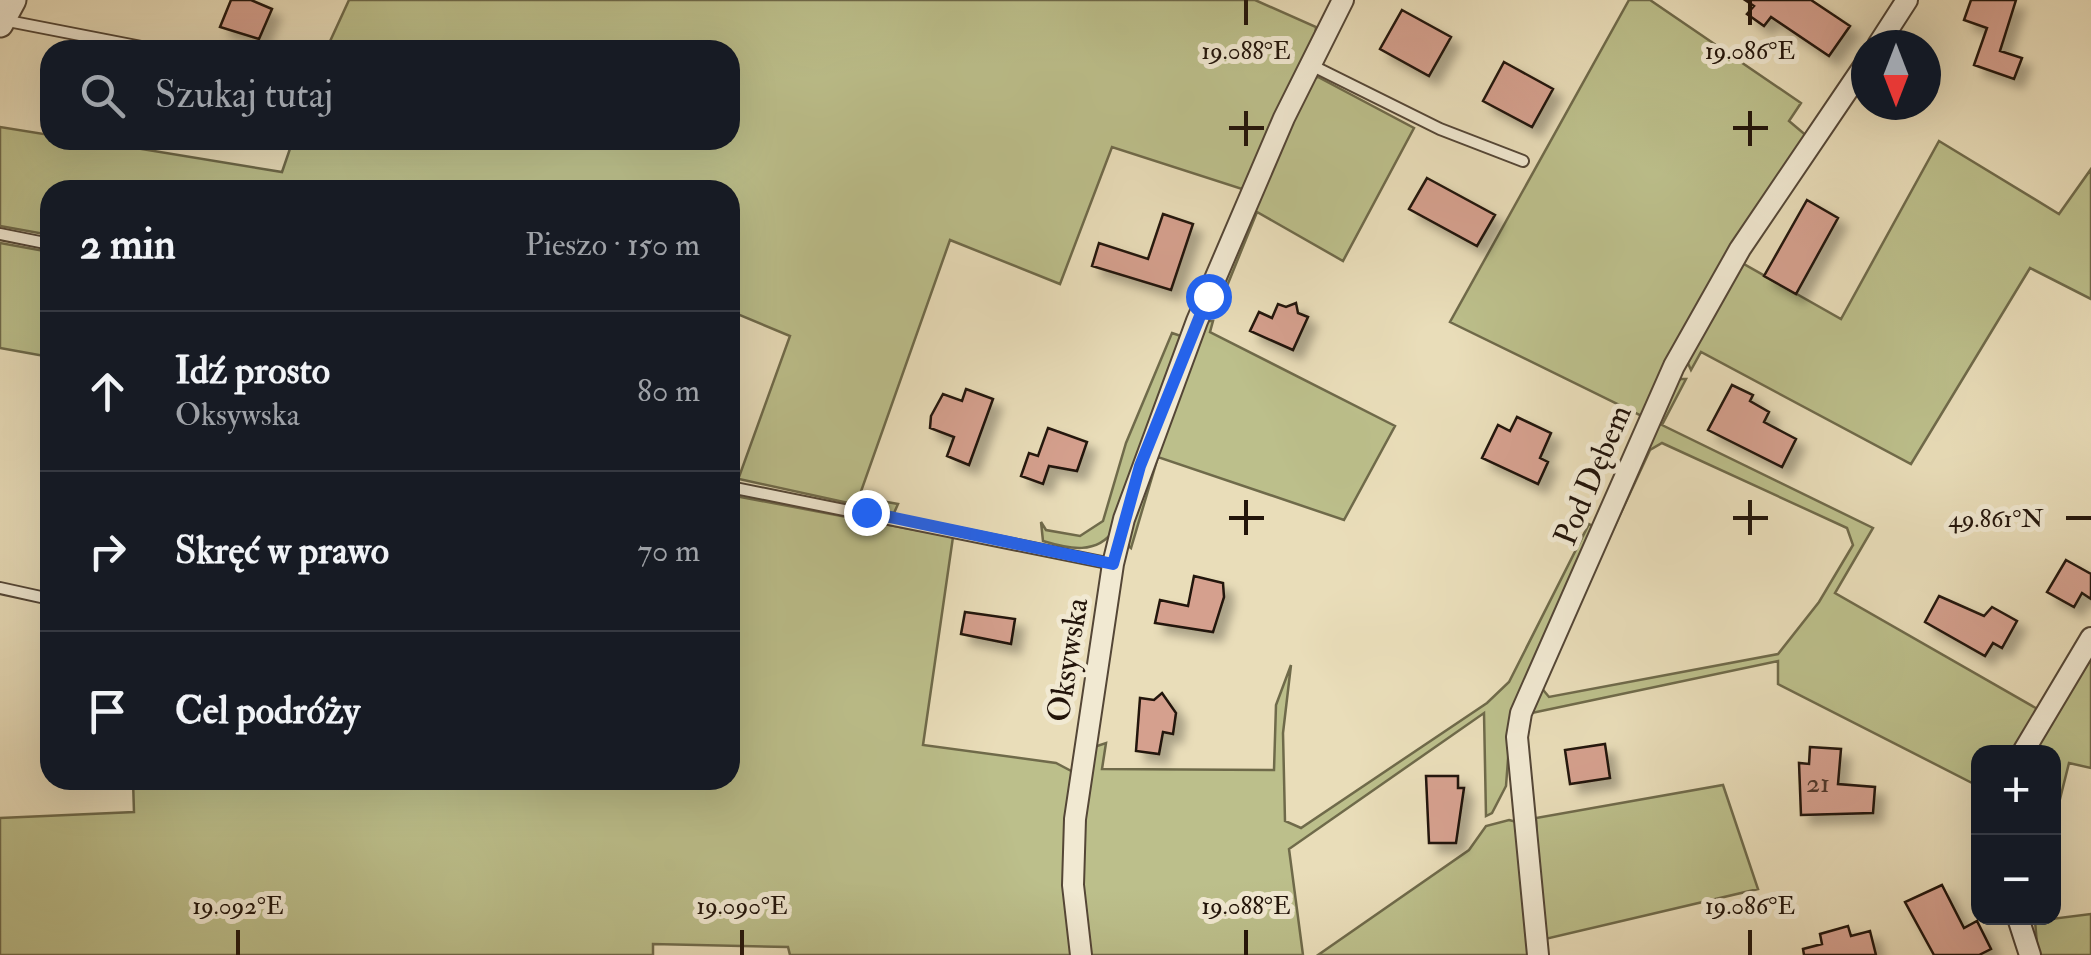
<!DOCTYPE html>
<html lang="pl">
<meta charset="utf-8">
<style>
:root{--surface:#171b24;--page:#242831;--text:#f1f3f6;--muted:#9ea1a6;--line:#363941}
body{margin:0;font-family:"IM FELL Double Pica",serif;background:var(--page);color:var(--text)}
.controls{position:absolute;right:30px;bottom:30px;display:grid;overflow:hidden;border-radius:20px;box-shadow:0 10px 40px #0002}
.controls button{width:90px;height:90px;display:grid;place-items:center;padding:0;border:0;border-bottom:2px solid var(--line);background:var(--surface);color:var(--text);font:50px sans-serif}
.compass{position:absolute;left:1851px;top:30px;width:90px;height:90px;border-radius:50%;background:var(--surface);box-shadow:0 10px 40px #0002;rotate:180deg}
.stop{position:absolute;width:30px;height:30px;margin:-22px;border:8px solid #2563eb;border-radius:50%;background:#fff}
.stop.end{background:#2563eb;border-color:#fff;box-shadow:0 2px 10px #0008}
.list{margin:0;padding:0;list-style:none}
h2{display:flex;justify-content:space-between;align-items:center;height:130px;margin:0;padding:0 40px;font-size:42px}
h2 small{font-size:32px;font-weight:400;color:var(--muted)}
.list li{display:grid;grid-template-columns:65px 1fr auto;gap:30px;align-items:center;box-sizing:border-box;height:160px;padding:0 40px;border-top:2px solid var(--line)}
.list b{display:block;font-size:38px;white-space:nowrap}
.list p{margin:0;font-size:32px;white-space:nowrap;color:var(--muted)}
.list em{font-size:32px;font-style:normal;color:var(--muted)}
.icon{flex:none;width:55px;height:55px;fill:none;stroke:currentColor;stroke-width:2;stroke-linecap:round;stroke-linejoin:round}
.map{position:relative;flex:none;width:2091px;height:955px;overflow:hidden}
.search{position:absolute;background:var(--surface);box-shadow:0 10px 40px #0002;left:40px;top:40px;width:700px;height:110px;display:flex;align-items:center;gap:25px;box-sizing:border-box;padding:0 35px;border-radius:30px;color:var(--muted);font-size:38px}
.panel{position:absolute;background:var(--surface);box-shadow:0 10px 40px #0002;left:40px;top:180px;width:700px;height:610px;border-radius:30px}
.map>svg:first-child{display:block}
.green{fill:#bcbf8b;stroke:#6f6a4a;stroke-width:2.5}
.building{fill:#d5a08e;stroke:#22140a;stroke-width:2.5;filter:url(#shadow)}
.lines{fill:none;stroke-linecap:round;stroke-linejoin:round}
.service-casing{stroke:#544636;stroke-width:14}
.minor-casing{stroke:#544636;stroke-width:24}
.tertiary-casing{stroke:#544636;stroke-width:29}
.service{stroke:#f1e9d2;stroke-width:10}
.minor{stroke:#f1e9d2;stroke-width:20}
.tertiary{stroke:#f1e9d2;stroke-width:25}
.route{stroke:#2563eb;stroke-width:12}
.ticks{fill:none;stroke:#22140a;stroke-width:4}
.labels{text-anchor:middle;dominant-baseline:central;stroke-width:10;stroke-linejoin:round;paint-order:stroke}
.number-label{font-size:28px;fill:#4f372b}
.street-label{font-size:32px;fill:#22140a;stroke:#f1e9d2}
.ticks-label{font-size:25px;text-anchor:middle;fill:#22140a;stroke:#f1e9d2;stroke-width:10;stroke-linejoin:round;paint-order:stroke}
</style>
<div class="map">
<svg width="2091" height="955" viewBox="0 0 2091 955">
<defs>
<filter id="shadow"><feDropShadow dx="9" dy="9" stdDeviation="5" flood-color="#0004"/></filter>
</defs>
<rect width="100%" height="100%" fill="#e9ddb9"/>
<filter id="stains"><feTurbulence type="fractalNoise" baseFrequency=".002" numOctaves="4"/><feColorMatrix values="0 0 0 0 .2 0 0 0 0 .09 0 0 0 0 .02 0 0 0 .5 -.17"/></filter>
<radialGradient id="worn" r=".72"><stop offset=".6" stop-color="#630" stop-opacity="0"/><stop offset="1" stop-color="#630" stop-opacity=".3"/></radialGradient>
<!-- green -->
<path class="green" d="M349,0h906l61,27 -1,12 -73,150 -130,-42 -52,137 -110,-44 -91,257 39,7 -4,9 -164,-36h9l51,-141 -60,-25v-121h-680v45l-50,-9v-99l50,8v5h37l195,32 11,-32h437v-90h-404z
M1629,0h21l151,103 -12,18 19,16 -166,279 -192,-94z
M1318,77l96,51 -71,133 -86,-49 -30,74 -4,-4 88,-204z
M1939,141l120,73 32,-45v130l-61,-31 -119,196 -210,-112 -10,18 -5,-11 56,-96 99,56z
M0,243l50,9v105l-50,-9z
M1204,321h9l-3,11 185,94 -51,94 -186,-63 -27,91 -5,-4z
M1172,333l12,4 -70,193c-17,25 -45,19 -71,11l-2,-19 5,8 34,6 23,-15 23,-78z
M1681,379h5l-24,46 211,103 -38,65 206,118 -24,41h-39v34l-200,-102v-23l-251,53 13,-28 9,11 229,-43 41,-52 34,-57 -6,-17 -185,-85 -12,7 -62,134 88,-202z
M730,495l223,42 -30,208 133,18 17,9v183h-283l-2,-8 -135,-3v11h-653v-137l134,-6 -1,-32h597z
M1589,524l6,3 -86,219 -3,40 -14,27 -6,3 -2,-103 -195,136 14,106h-216l-8,-69 12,-138 15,-5 -4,26 172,1 2,-65 15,-40 -8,68 2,88 16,7 186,-125 22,-21z
M2091,659v109l-22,-5 -15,60v-71h-24z
M1723,785l35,104 -217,51 -5,-122z
M1509,820l8,2 14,133h-213l151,-105 17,-24z
M2091,914v41h-53l-3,-34z"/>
<!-- building -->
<path class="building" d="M231,0h20l21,9 -13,30 -39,-12z
M1745,0h66l39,26 -21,30 -58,-39 -7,9 -17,-12 7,-8z
M1971,0h45l-16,51 22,7 -8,21 -40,-14 13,-37 -23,-8z
M1402,10l49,27 -22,39 -49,-27z
M1504,62l49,27 -21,38 -49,-26z
M1427,178l68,37 -18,31 -68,-37z
M1807,200l31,18 -42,76 -32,-18z
M1163,214l30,10 -22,66 -79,-24 7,-23 49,16z
M1296,303l2,10 10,4 -15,33 -43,-19 9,-19 13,6 6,-14 8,3z
M1732,385l21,10 -3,6 19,11 -5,10 32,17 -14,28 -74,-37z
M966,389l27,10 -24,66 -22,-9 7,-19 -24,-9 1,-12 12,-22 19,7z
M1517,417l34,16 -11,25 8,4 -10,22 -56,-26 16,-33 12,6z
M1048,428l39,14 -10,29 -28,-5 -6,18 -22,-8 8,-23 9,3z
M2066,560l25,14v25l-9,-6 -8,14 -27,-15z
M1194,576l29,7 1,14 -11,35 -58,-9 5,-23 28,6z
M1939,596l45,20 8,-9 25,14 -15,27 -9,-5 -8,13 -60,-34z
M965,612l50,7 -4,25 -50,-10z
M1162,693l14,20 -3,21 -10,-2 -4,22 -23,-3 4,-53 14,2z
M1605,744l5,34 -40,6 -5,-34z
M1810,747l31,2 -3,35 37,3 -2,26 -72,2 -2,-52 10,1z
M1426,776h32v12h6l-8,55h-27z
M1942,885l22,43 13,-7 14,28 -12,6h-45l-29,-53z
M1848,926l3,10 19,-5 6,24h-72l-1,-6 19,-5 -2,-10z"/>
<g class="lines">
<!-- service casing -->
<g class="service-casing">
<path id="service" d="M3,20l149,29
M1311,65l129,64 83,32
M0,234l50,10
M730,487l382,77
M0,588l50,11"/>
</g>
<!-- minor casing -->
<g class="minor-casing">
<path id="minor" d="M1878,45l29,-45
M2023,752l68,-114
M2018,918l12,37
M1081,955l-8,-70 2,-66 38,-255 11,-45 73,-198 87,-203 59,-118
M1538,955l-21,-218 4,-24 153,-347 66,-117 126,-186"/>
</g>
<!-- tertiary casing -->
<g class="tertiary-casing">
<path id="tertiary" d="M0,24l13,-24"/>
</g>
<!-- service -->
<use href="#service" class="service"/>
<!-- minor -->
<use href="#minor" class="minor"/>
<!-- tertiary -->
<use href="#tertiary" class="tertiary"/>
</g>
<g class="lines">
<!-- route -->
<path class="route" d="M866,512l247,52 27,-98 68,-170"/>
</g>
<!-- ticks -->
<path class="ticks" d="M1246,0v25M1750,0v25M1246,111v35M1750,111v35M1229,128h35M1733,128h35M1246,500v35M1750,500v35M1229,518h35M1733,518h35M2066,518h25M238,930v25M742,930v25M1246,930v25M1750,930v25"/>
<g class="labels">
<!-- number labels -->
<g class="number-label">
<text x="1818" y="783">21</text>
</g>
<!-- street labels -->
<g class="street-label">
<text transform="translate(1593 475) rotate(-67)">Pod Dębem</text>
<text transform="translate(1068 660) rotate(-81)">Oksywska</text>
</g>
</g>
<g class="ticks-label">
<text x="1246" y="59">19.088°E</text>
<text x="1750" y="59">19.086°E</text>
<text x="1996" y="527">49.861°N</text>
<text x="238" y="914">19.092°E</text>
<text x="742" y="914">19.090°E</text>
<text x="1246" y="914">19.088°E</text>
<text x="1750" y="914">19.086°E</text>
</g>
<rect width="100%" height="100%" filter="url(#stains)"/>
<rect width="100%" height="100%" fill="url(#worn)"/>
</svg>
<div class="controls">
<button>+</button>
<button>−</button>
</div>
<svg class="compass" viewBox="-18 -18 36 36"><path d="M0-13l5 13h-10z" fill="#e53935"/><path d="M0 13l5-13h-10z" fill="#9ea1a6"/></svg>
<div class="stop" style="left:1208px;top:296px"></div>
<div class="stop end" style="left:866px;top:512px"></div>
<div class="search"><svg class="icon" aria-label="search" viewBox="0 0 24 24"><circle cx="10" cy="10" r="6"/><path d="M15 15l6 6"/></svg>Szukaj tutaj</div>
<section class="panel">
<h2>2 min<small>Pieszo · 150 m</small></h2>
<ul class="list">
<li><svg class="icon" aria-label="ahead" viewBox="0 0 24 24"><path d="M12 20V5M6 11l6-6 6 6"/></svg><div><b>Idź prosto</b><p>Oksywska</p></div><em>80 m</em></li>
<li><svg class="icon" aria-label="right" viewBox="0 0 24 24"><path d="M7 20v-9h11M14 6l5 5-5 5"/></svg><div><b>Skręć w prawo</b></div><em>70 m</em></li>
<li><svg class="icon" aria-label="arrive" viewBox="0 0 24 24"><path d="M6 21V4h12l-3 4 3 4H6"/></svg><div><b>Cel podróży</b></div></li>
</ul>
</section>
</div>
